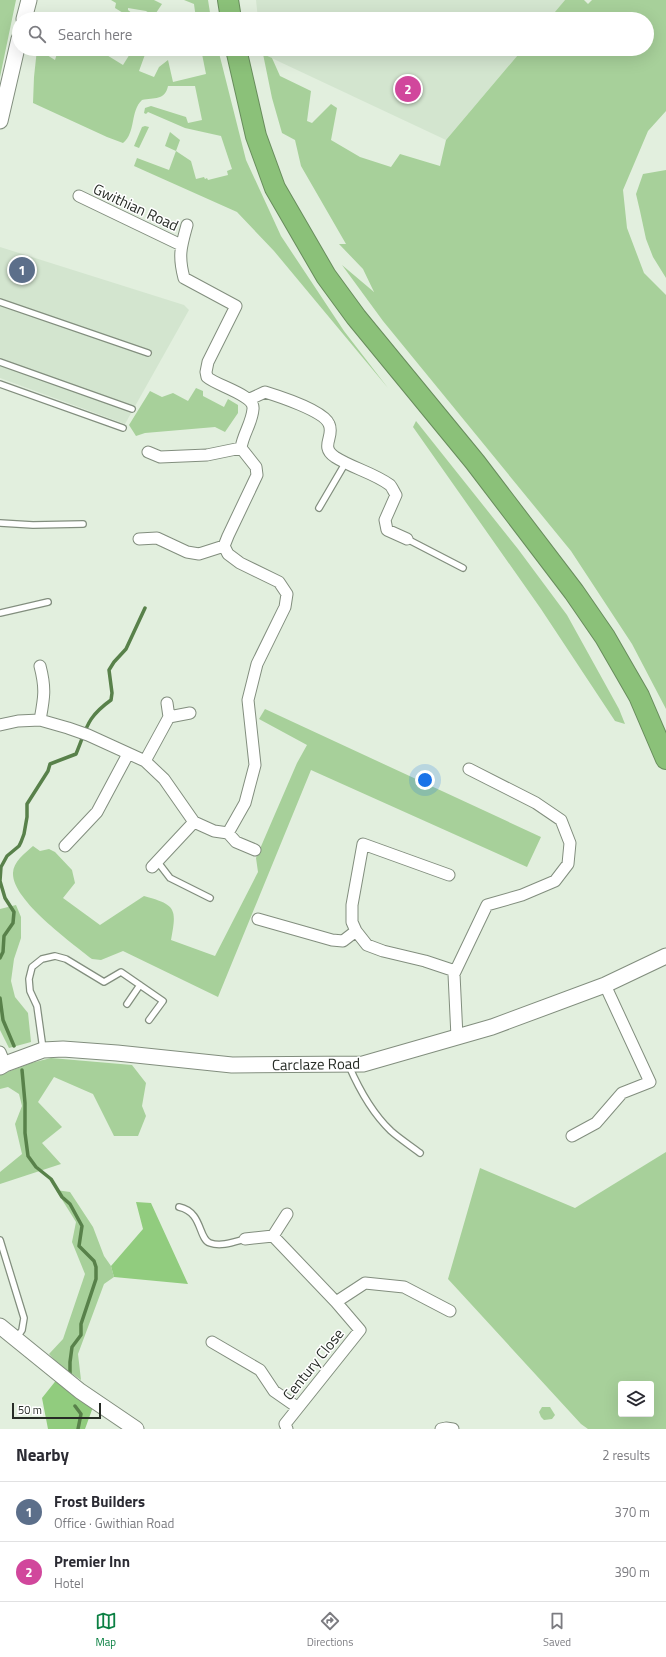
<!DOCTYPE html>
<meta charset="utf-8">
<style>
:root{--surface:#fff;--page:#f7f7f7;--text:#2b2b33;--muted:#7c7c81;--line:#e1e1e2;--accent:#0b8043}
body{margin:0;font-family:"Titillium Web",sans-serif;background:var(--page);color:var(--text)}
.controls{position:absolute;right:12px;bottom:12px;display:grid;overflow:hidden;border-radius:4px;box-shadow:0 4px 16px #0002}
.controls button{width:36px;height:36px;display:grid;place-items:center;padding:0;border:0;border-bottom:1px solid var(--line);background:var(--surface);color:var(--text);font:20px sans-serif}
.scale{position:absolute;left:12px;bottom:10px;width:89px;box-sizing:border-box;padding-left:4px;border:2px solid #272c26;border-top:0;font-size:11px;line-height:14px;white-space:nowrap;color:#272c26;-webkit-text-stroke:3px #fff;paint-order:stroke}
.you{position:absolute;left:425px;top:780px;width:14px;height:14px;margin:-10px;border:3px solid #fff;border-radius:50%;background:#1a73e8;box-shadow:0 0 0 6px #1a73e833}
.badge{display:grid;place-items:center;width:26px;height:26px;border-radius:50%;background:var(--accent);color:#fff;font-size:13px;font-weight:700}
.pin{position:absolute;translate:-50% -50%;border:2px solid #fff;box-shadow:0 1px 4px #0006}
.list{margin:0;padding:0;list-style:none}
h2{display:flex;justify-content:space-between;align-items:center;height:52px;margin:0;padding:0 16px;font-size:17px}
h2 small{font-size:13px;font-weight:400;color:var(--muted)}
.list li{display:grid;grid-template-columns:26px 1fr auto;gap:12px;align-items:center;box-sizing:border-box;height:60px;padding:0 16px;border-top:1px solid var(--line)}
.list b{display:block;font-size:15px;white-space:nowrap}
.list p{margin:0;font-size:13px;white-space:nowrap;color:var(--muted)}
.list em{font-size:13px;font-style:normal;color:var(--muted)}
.icon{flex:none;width:22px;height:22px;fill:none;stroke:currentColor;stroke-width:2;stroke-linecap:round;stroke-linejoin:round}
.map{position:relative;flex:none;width:666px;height:1429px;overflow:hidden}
.search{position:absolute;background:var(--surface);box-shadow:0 4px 16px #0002;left:12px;right:12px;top:12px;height:44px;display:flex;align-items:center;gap:10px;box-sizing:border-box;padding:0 14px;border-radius:22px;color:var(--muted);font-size:15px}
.sheet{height:172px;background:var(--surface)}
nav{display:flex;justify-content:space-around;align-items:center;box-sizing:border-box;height:56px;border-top:1px solid var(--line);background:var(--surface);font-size:11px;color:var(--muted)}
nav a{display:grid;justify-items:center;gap:2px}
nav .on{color:var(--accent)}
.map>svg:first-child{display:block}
.built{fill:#d3e5cf}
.green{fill:#a7d09a;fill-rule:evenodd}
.forest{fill:#91cc7e}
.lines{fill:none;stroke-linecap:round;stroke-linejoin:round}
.stream{stroke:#58814a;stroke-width:3.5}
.lane-casing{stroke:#828e7e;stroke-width:8}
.street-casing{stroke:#828e7e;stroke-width:13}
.secondary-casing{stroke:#828e7e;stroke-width:17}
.highway-casing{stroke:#688d5c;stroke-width:22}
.lane{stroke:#fff;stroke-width:5.5}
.street{stroke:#fff;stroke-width:11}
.secondary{stroke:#fff;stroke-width:15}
.highway{stroke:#8bc179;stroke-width:20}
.labels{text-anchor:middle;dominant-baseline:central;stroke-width:3;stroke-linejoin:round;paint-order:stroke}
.street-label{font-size:15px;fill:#272c26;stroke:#fff}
</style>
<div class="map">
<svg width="666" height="1429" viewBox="0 0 666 1429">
<rect width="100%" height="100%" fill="#e2efde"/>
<!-- built -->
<path class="built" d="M256,0h309l-16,19h-291z
M262,49h261l-77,91 -183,-86z
M0,247l184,58 5,5 -64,114 -125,-46z"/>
<!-- green -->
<path class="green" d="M0,0h16l-16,77z
M111,0h43l8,4 -8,12 -8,-5 -18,-3v2l11,9h-6l-18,-11 1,-5z
M184,0h24l3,19h-15l-2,-15z
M565,0h19l4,4 4,-4h74v111l-18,20 -25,59 4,38 17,45 22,22v414l-34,-65 -61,-93 -188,-230 -41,-56 32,27 -11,-23 -24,-25h7l-45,-78 -6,-26 -13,-7 -10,-35 -9,-44 9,4 8,18 31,15 -4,30 5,2 19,-19 6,4 -6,32 29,17 31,10 9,-13 40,12 6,-26 77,-91h124v-30h-98z
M37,49l12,1 -2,5 8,5 3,-10 3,1 1,-2 9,3 1,-3h25l26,16 10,-16h14l-8,22 15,6 5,-10 9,-7 5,22 33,-8 -5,-25h17l28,111 35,76 63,95 44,57 -114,-137 -37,-39 -103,-46 3,-8 32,12 7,-19 -11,-5 5,-14 10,8 -4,11 15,10 5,18 8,-2 1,2 2,-1 1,2 20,-5 -1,-4 5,-2 -11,-33 -36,-8 -37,-16 -2,2 -2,-1 1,-5 6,-2 35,11 2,6 14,-3 -7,-34h-27c-3,15 -14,11 -26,14 -12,11 -6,33 -19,43l-16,-6 -74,-34 1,-26z
M145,126l4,1 -10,21 -5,-2 8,-19z
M666,170v108l-13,-21 -7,-18 -6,-28 -4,-17 7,-20z
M196,388l7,3v5l21,11 4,-8 10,6v8l-13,19 -10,-5 -70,6 -9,3 -7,-11 21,-34 12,6 11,-4 15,8z
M416,421l102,128 49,66 52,94 6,15 -10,-3 -74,-112 -128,-182z
M265,709l276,128 -14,30 -216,-97 -93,227 -95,-46 -22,9 -9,-1c-21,-17 -80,-59 -79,-86 0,-11 12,-20 20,-27l7,5 9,-2 6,3 17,18 3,13 -12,15 37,27 44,-29c32,9 33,12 27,44l44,16 43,-84 -2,-14 41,-95 10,-18 -48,-26z
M16,905l5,12v21l-7,21 -3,22 4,16 13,16 3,29 -22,6 -9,-18v-121z
M51,1058l81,7 14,18 -4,23 4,10 -8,20h-24l-21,-42 -39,-17 -16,25 24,25 -20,16 19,21 -61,20v-12l22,-18 -7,-30 7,-18 -3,-12 -11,-7 -8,2v-14l31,-12z
M666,1152v277h-78l-7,-5 -133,-145 32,-111 95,40zM621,1384h30v30h-30z
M56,1190l14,2 23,35 11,29 7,10 3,11 -10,7 -26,70 3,26 -22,-15 -10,-11 14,-15 22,-65 -13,-32 4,-20z
M542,1407h8l5,8 -3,4 -8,1 -3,-3 -2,-5z"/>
<!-- forest -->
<path class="forest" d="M136,1202l15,1 37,81 -74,-7 -3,-11 32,-37z
M58,1378l35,29 -8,22h-37l-6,-31z"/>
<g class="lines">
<!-- stream -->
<path class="stream" d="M0,958l3,-6 1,-16 9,-13 1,-11 -9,-14 -5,-17 1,-14 6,-11 12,-10 2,-4 3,-8 3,-17v-13l21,-33 2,-7 26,-10c11,-26 10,-36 35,-54l1,-7 -3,-23 5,-8 12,-13 19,-41
M0,998l3,22 11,26
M22,1070l3,33v30l3,23 8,11 15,12 11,18 8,7 12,22 -3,20 15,15 2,6v12l-15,45v11l-9,12 -2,15v12
M75,1406l6,8 -3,15"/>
<!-- lane casing -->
<g class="lane-casing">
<path id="lane" d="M0,302l148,51
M0,362l132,47
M0,384l123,44
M319,508l27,-46
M0,523l33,2 50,-1
M407,539l56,29
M0,613l48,-11
M157,861l13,17 40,20
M127,1004l13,-19
M43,1049l-6,-43 -7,-15 -1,-12 3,-12 10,-8 13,-3 11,3 38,23 17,-10 42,29 -14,19
M349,1066c10,23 23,47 42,65 9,8 20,15 29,22
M179,1207c24,5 19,32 31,36 11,4 24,-1 35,-4
M0,1240l24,78 -2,12 -6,9"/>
</g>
<!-- street casing -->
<g class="street-casing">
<path id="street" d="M79,196l102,49
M187,225c-6,22 -9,30 -3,53l52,28 -28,56 -2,10 1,5c10,9 48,18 46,32 -1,14 -10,25 -12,39l15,19 1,8 -29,61 -4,10 4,8 12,9 39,19 8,12 -2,13 -28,57 -9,36 7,65 -10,38 -17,30
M250,399l15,-7c13,4 59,19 64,32 6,13 -10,22 6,33 17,11 39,16 55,28 2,2 4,7 6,10l-11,25 2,10 20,9
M148,452l12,5 47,-2 34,-7
M139,539l18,-1 30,14 12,2 25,-8
M40,666c6,23 4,32 0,54
M167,703l2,14 21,-4
M0,725l18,-4 22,-1 28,8 20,7 57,26 19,18 30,43 20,9 14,2 8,9 19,8
M145,761l24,-44
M65,846l32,-34 31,-58
M152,867l42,-45
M449,875l-86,-31 -11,61v17l4,9 11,14 16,6 42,10 30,10
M258,919l74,21 11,1 13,-10
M457,1037l-3,-63 33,-69 35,-10 33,-14 13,-17 2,-21 -9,-23 -25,-17 -67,-34
M0,1052l5,12
M572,1136l24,-13 26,-30 28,-11 -45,-97
M273,1236l14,-22
M245,1239l28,-3 63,66 24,28 -75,94 2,5
M336,1302l29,-19 39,4 46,24
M212,1342l48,28 14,21 23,16
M441,1429l5,-1 7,1"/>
</g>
<!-- secondary casing -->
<g class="secondary-casing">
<path id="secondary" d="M24,19l5,-19
M0,121l19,-82
M0,1067l5,-3 38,-14 20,-1 54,4 115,12 131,-1 129,-37 113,-42 61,-29
M0,1326l80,65 56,38"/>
</g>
<!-- highway casing -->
<g class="highway-casing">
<path id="highway" d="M228,0l3,19
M236,49l20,87 19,52 51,88 30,41 119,145 99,130 31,45 34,59 27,63"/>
</g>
<!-- lane -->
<use href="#lane" class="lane"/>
<!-- street -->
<use href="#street" class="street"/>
<!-- secondary -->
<use href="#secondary" class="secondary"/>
<!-- highway -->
<use href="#highway" class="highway"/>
</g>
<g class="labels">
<!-- street labels -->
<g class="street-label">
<text transform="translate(136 207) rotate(25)">Gwithian Road</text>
<text transform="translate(316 1064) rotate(-1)">Carclaze Road</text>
<text transform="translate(313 1364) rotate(-51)">Century Close</text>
</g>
</g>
</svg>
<div class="controls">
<button><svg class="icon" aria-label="layers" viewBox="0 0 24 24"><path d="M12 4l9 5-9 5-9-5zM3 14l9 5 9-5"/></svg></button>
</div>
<div class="scale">50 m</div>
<div class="you"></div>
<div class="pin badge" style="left:22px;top:270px;background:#5c6f8a">1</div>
<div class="pin badge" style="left:408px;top:89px;background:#d1479c">2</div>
<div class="search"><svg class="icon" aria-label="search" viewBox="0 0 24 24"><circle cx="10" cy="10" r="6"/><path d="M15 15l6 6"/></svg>Search here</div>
</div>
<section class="sheet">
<h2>Nearby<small>2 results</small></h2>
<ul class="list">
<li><span class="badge" style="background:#5c6f8a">1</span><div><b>Frost Builders</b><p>Office · Gwithian Road</p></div><em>370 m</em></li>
<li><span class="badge" style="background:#d1479c">2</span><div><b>Premier Inn</b><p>Hotel</p></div><em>390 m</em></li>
</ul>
</section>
<nav>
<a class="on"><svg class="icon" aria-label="map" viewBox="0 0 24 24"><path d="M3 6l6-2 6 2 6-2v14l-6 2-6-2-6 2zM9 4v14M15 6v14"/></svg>Map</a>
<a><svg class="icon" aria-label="directions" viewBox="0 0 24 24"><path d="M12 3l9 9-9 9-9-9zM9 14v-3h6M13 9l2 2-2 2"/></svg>Directions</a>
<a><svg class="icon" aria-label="saved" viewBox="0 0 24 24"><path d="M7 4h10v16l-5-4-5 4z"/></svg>Saved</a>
</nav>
